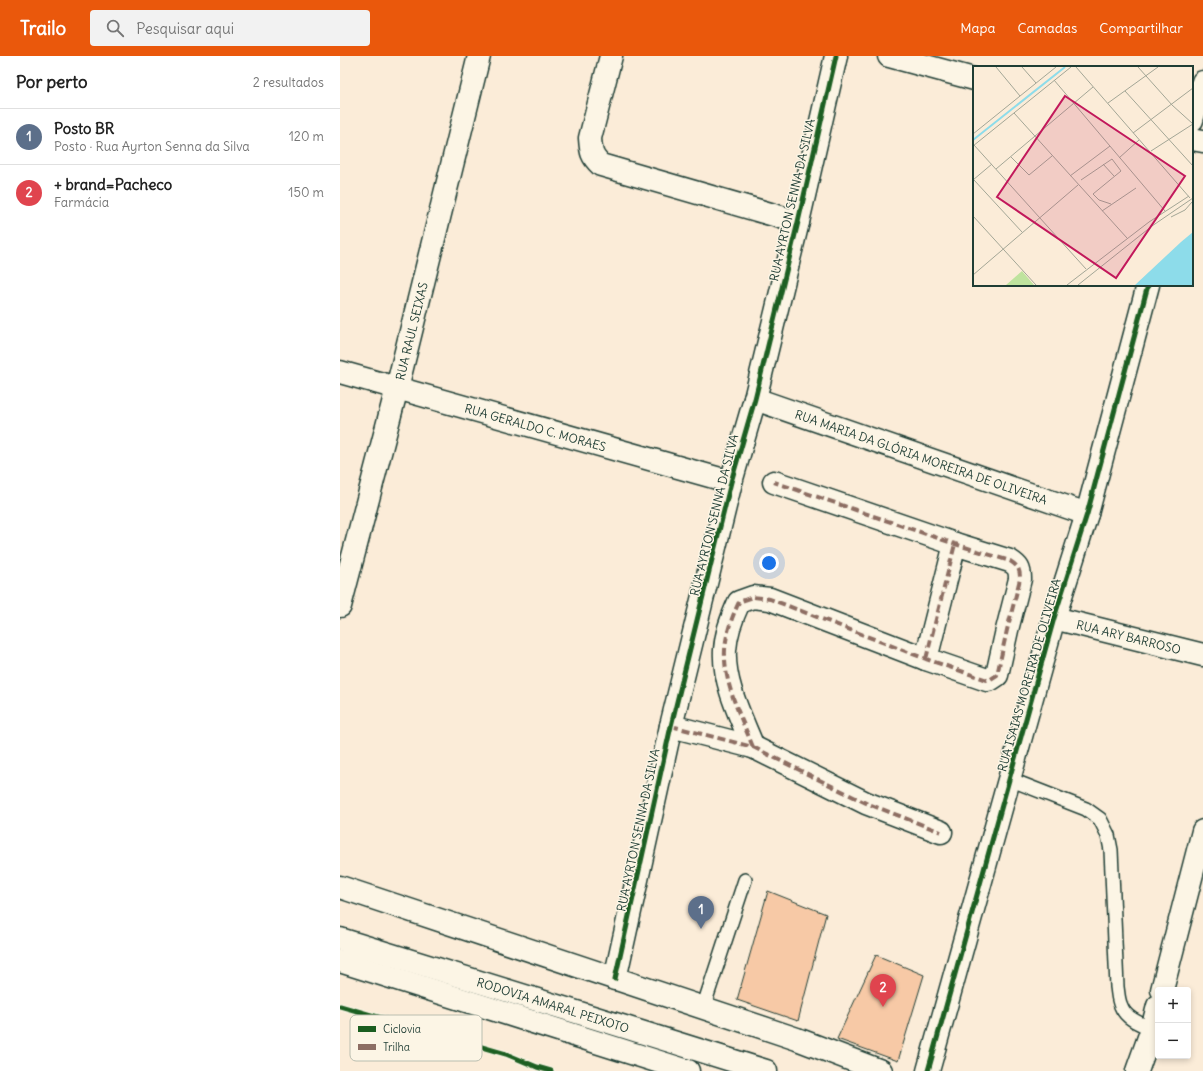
<!DOCTYPE html>
<html lang="pt">
<meta charset="utf-8">
<style>
:root{--surface:#fff;--page:#f2f2f2;--text:#222;--muted:#767676;--line:#e0e0e0;--accent:#ea580c}
body{margin:0;font-family:Delius,sans-serif;background:var(--page);color:var(--text)}
.controls{position:absolute;right:12px;bottom:12px;display:grid;overflow:hidden;border-radius:4px;box-shadow:0 2px 6px #0003}
.controls button{width:36px;height:36px;display:grid;place-items:center;padding:0;border:0;border-bottom:1px solid var(--line);background:var(--surface);color:var(--text);font:20px sans-serif}
.you{position:absolute;left:429px;top:507px;width:14px;height:14px;margin:-10px;border:3px solid #fff;border-radius:50%;background:#1a73e8;box-shadow:0 0 0 6px #1a73e833}
.badge{display:grid;place-items:center;width:26px;height:26px;border-radius:50%;background:var(--accent);color:#fff;font-size:13px;font-weight:700}
.pin{position:absolute;translate:-50% -33px;filter:drop-shadow(0 1px 2px #0008)}
.pin::after{content:'';position:absolute;top:21px;width:14px;height:12px;background:inherit;clip-path:polygon(0 0,100% 0,50% 100%)}
.list{margin:0;padding:0;list-style:none}
h2{display:flex;justify-content:space-between;align-items:center;height:52px;margin:0;padding:0 16px;font-size:17px}
h2 small{font-size:13px;font-weight:400;color:var(--muted)}
.list li{display:grid;grid-template-columns:26px 1fr auto;gap:12px;align-items:center;box-sizing:border-box;height:56px;padding:0 16px;border-top:1px solid var(--line)}
.list b{display:block;font-size:15px;white-space:nowrap}
.list p{margin:0;font-size:13px;white-space:nowrap;color:var(--muted)}
.list em{font-size:13px;font-style:normal;color:var(--muted)}
.icon{flex:none;width:22px;height:22px;fill:none;stroke:currentColor;stroke-width:2;stroke-linecap:round;stroke-linejoin:round}
.map{position:relative;flex:none;width:863px;height:1015px;overflow:hidden}
header{display:flex;align-items:center;gap:24px;box-sizing:border-box;height:56px;padding:0 20px;background:var(--accent);color:#fff}
header strong{font-size:19px}
nav{display:flex;gap:22px;margin-inline-start:auto;font-size:14px}
.search{width:280px;height:36px;background:var(--page);display:flex;align-items:center;gap:10px;box-sizing:border-box;padding:0 14px;border-radius:4px;color:var(--muted);font-size:15px}
main{display:flex}
aside{flex:1;background:var(--surface)}
.map>svg:first-child{display:block}
.building{fill:#f7c9a6;stroke:#1f3d34}
.lines{fill:none;stroke-linecap:round;stroke-linejoin:round}
.service-casing{stroke:#1f3d34;stroke-width:16}
.minor-casing{stroke:#1f3d34;stroke-width:25}
.secondary-casing{stroke:#1f3d34;stroke-width:25}
.trunk-casing{stroke:#1f3d34;stroke-width:25}
.service{stroke:#fcf5e5;stroke-width:13}
.minor{stroke:#fcf5e5;stroke-width:22}
.secondary{stroke:#fcf5e5;stroke-width:22}
.trunk{stroke:#fcf5e5;stroke-width:22}
.quiet{stroke:#8d6e63;stroke-width:4;stroke-dasharray:8 4;stroke-linecap:butt}
.cycleway-casing{stroke:#fcf5e5;stroke-width:8}
.cycleway{stroke:#1b5e20;stroke-width:5}
.labels{text-anchor:middle;dominant-baseline:central;stroke-width:3;stroke-linejoin:round;paint-order:stroke}
.street-label{font-size:12px;fill:#1f3d34;stroke:#fcf5e5}
.inset-river{fill:none;stroke:#8ddcea;stroke-width:2}
.inset-road{fill:none;stroke:#a3a696;stroke-width:1}
.view{fill:#c2185b;fill-opacity:0.15;stroke:#c2185b;stroke-width:2}
.inset-edge{fill:none;stroke:#1f3d34;stroke-width:2}
.key{fill:#fcf5e5;stroke:#babeb0;stroke-width:1}
.key-label{font-size:11px;fill:#1f3d34}
</style>
<header>
<strong>Trailo</strong>
<div class="search"><svg class="icon" aria-label="search" viewBox="0 0 24 24"><circle cx="10" cy="10" r="6"/><path d="M15 15l6 6"/></svg>Pesquisar aqui</div>
<nav><a>Mapa</a><a>Camadas</a><a>Compartilhar</a></nav>
</header>
<main>
<aside>
<h2>Por perto<small>2 resultados</small></h2>
<ul class="list">
<li><span class="badge" style="background:#5c6f8a">1</span><div><b>Posto BR</b><p>Posto · Rua Ayrton Senna da Silva</p></div><em>120 m</em></li>
<li><span class="badge" style="background:#e0444e">2</span><div><b>+ brand=Pacheco</b><p>Farmácia</p></div><em>150 m</em></li>
</ul>
</aside>
<div class="map">
<svg width="863" height="1015" viewBox="0 0 863 1015">
<rect width="100%" height="100%" fill="#fbecd8"/>
<filter id="ink" filterUnits="userSpaceOnUse"><feTurbulence type="fractalNoise" baseFrequency=".025" numOctaves="2"/><feDisplacementMap in="SourceGraphic" scale="8" xChannelSelector="R" yChannelSelector="G"/><feConvolveMatrix kernelMatrix="1 2 1 2 8 2 1 2 1" color-interpolation-filters="sRGB"/></filter>
<g filter="url(#ink)">
<!-- building -->
<path class="building" d="M428,835l58,23 -28,107 -61,-21z
M536,899l48,20 -26,86 -61,-22z"/>
<g class="lines">
<!-- service casing -->
<g class="service-casing">
<path id="service" d="M669,723l77,30 14,10 8,16 3,15 6,137c1,6 1,13 4,19 5,13 20,18 31,23
M363,952l42,-128"/>
</g>
<!-- minor casing -->
<g class="minor-casing">
<g id="minor">
<path d="M271,0l-21,82c1,13 1,18 11,27l197,57"/>
<path d="M549,0l85,23"/>
<path d="M852,64l11,-38"/>
<path d="M852,83l11,2"/>
<path id="s1" d="M0,316l391,110"/>
<path id="s2" d="M415,343l332,115"/>
<path id="s3" d="M0,550l57,-218 82,-332"/>
<path id="s4" d="M714,562l149,37"/>
<path d="M586,603l29,-115"/>
<path d="M331,670l82,21 113,56 75,29"/>
<path d="M413,691c-12,-30 -30,-64 -28,-97 1,-17 7,-33 14,-48l14,-5 17,2 156,60 61,21 4,-1 6,-4 10,-45 13,-51c0,-10 -2,-13 -10,-18l-55,-17 -181,-62"/>
<path d="M275,923l56,-253 60,-244 24,-83 43,-177 38,-166"/>
<path d="M822,934l41,-159"/>
<path d="M588,1015l126,-453 33,-104 61,-229"/>
<path d="M797,1015l15,-42 6,-23"/>
</g>
</g>
<!-- secondary casing -->
<g class="secondary-casing">
<path id="secondary" d="M0,831l457,152 84,32"/>
</g>
<!-- trunk casing -->
<g class="trunk-casing">
<g id="trunk">
<path id="s5" d="M0,883c142,43 284,88 426,132"/>
<path d="M0,905l348,110"/>
</g>
</g>
<!-- service -->
<use href="#service" class="service"/>
<!-- minor -->
<use href="#minor" class="minor"/>
<!-- secondary -->
<use href="#secondary" class="secondary"/>
<!-- trunk -->
<use href="#trunk" class="trunk"/>
<!-- quiet -->
<path class="quiet" d="M586,603l29,-115
M331,670l82,21 113,56 75,29
M413,691c-12,-30 -30,-64 -28,-97 1,-17 7,-33 14,-48l14,-5 17,2 156,60 61,21 4,-1 6,-4 10,-45 13,-51c0,-10 -2,-13 -10,-18l-55,-17 -181,-62"/>
<!-- cycleway casing -->
<g class="cycleway-casing">
<path id="cycleway" d="M275,923l56,-253 60,-244 24,-83 43,-177 38,-166
M0,950l166,48 31,13 14,4
M588,1015l126,-453 33,-104 61,-229"/>
</g>
<!-- cycleway -->
<use href="#cycleway" class="cycleway"/>
</g>
</g>
<g class="labels">
<!-- street labels -->
<g class="street-label">
<text transform="translate(452 144) rotate(-77)">RUA AYRTON SENNA DA SILVA</text>
<text stroke="none"><textPath href="#s3" startOffset="284">RUA RAUL SEIXAS</textPath></text>
<text stroke="none"><textPath href="#s1" startOffset="203">RUA GERALDO C. MORAES</textPath></text>
<text stroke="none"><textPath href="#s2" startOffset="176">RUA MARIA DA GLÓRIA MOREIRA DE OLIVEIRA</textPath></text>
<text transform="translate(374 459) rotate(-76)">RUA AYRTON SENNA DA SILVA</text>
<text stroke="none"><textPath href="#s4" startOffset="77">RUA ARY BARROSO</textPath></text>
<text transform="translate(689 619) rotate(-74)">RUA ISAIAS MOREIRA DE OLIVEIRA</text>
<text transform="translate(298 774) rotate(-78)">RUA AYRTON SENNA DA SILVA</text>
<text stroke="none"><textPath href="#s5" startOffset="223">RODOVIA AMARAL PEIXOTO</textPath></text>
</g>
</g>
<!-- overview -->
<g transform="translate(633 10)">
<rect width="220" height="220" fill="#fbecd8"/>
<path d="M49,205l12,14h-28z" fill="#bfe39e"/>
<path d="M220,166v53h-58l46,-43z" fill="#8ddcea"/>
<path class="inset-river" d="M0,74l92,-73"/>
<path class="inset-road" d="M23,1l24,29M49,1l14,16M103,1l114,131M165,1l34,38 21,19M81,14l111,131M152,25l68,75M135,37l50,-36M41,47l113,125M160,67l60,-45M0,68l83,-67M1,79l112,124M0,80l98,-79M178,85l42,-27M38,91l18,18 23,-19M146,92l20,-18M130,98l11,12M23,103l97,-82M97,110l40,-30M0,114l19,-16M1,114l48,52M108,114l31,-21 9,12 -28,23 6,6 12,4M129,145l34,-23M0,150l63,69M198,151l14,-7 7,-8M0,209l105,-90M94,219l82,-63 40,-26M105,219l74,-59 41,-28"/>
<path class="view" d="M92,30l120,80 -69,102 -119,-81z"/>
<rect width="220" height="220" class="inset-edge"/>
</g>
<!-- legend -->
<rect x="10" y="959" width="132" height="46" rx="6" class="key"/>
<rect x="18" y="970" width="18" height="6" fill="#1b5e20"/>
<rect x="18" y="988" width="18" height="6" fill="#8d6e63"/>
<g class="key-label">
<text x="43" y="977">Ciclovia</text>
<text x="43" y="995">Trilha</text>
</g>
</svg>
<div class="controls">
<button>+</button>
<button>−</button>
</div>
<div class="you"></div>
<div class="pin badge" style="left:361px;top:873px;background:#5c6f8a">1</div>
<div class="pin badge" style="left:543px;top:951px;background:#e0444e">2</div>
</div>
</main>
